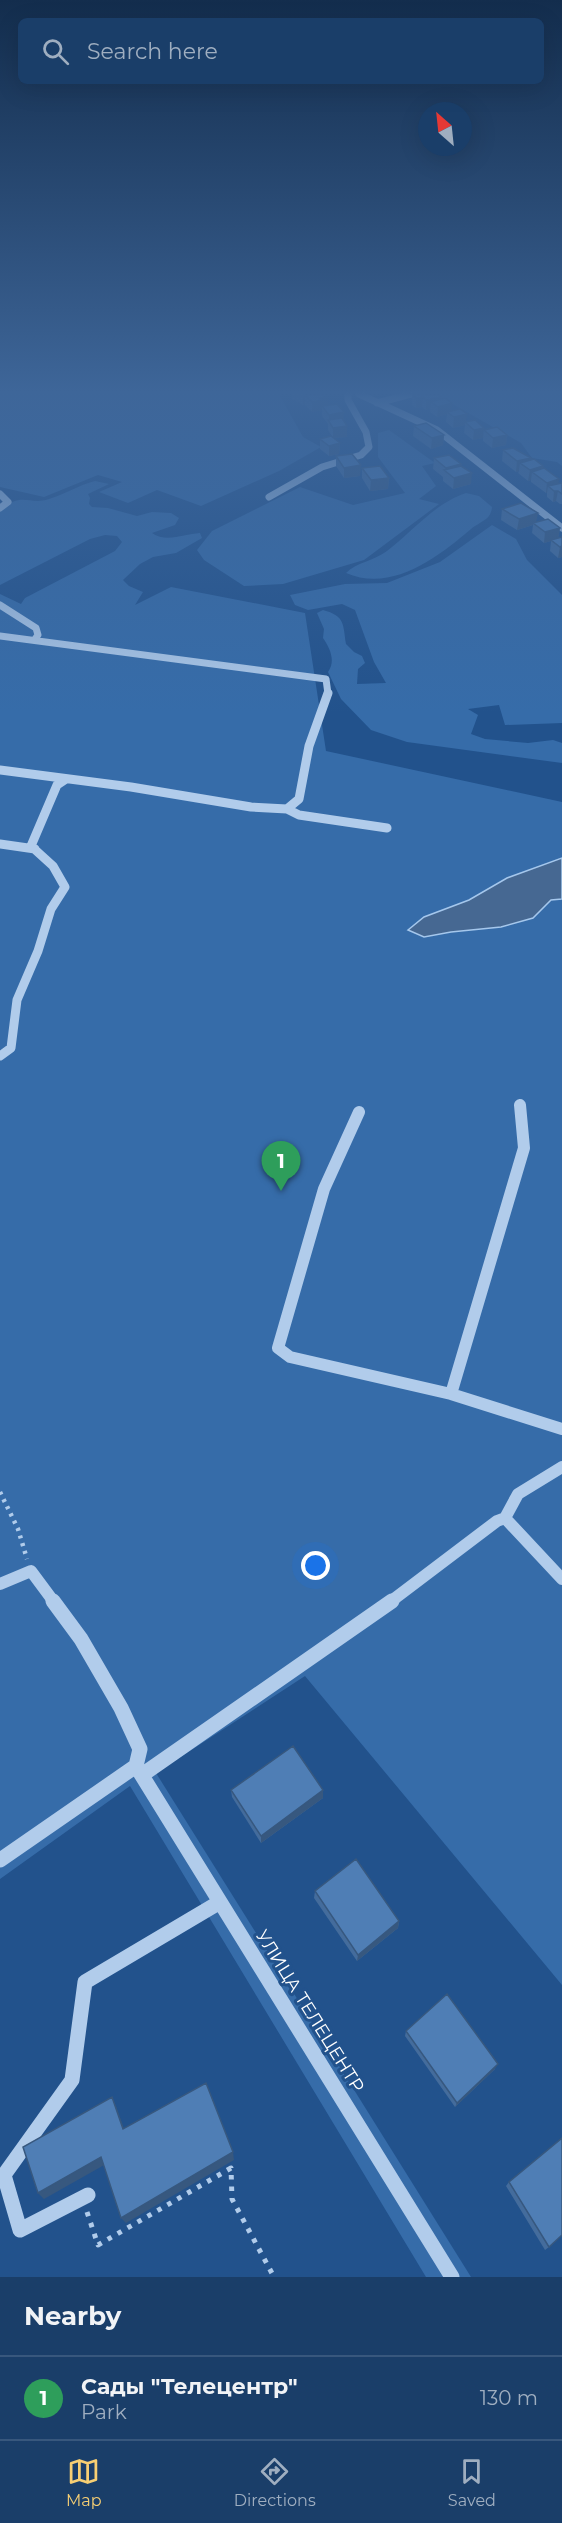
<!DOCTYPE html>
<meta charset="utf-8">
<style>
:root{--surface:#1a3e69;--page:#274971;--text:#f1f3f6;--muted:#9faec0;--line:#38577d;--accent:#f7cf73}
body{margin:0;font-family:Montserrat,sans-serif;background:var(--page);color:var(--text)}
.compass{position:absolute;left:418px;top:102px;width:54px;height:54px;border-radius:50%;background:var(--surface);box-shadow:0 6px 24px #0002;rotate:333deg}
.you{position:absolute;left:316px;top:1566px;width:21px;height:21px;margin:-15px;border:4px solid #fff;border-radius:50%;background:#1a73e8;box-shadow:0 0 0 9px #1a73e833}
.badge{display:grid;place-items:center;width:39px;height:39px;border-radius:50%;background:var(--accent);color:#fff;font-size:20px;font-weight:700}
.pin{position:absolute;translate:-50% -50px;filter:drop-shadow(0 2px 3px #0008)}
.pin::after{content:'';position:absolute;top:32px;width:21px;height:18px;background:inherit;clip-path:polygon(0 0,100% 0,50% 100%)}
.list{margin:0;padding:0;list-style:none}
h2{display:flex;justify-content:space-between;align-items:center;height:78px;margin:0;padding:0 24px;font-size:26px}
h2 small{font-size:20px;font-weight:400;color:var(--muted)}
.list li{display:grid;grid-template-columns:39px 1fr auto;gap:18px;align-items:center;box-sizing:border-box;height:84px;padding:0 24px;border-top:2px solid var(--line)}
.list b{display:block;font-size:22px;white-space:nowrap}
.list p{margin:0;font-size:20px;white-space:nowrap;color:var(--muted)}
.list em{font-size:20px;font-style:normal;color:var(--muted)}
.icon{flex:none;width:33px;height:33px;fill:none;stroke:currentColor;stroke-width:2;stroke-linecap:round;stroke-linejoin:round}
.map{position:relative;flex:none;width:562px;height:2277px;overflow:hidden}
.search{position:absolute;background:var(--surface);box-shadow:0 6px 24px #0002;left:18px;right:18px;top:18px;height:66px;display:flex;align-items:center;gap:15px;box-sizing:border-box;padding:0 21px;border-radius:9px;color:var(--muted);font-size:22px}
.sheet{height:162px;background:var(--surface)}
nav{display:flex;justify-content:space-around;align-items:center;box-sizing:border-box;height:84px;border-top:2px solid var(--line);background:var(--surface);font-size:16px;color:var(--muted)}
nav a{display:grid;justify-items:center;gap:3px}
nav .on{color:var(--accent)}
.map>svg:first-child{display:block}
.green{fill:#366ca9}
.water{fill:#466892;stroke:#a5c7ec;stroke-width:1.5}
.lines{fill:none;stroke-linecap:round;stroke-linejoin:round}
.path-far1{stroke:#b1cceb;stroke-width:4.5;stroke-dasharray:3 5;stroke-linecap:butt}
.path{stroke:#b1cceb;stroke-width:5;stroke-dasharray:4.5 7;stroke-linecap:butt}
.minor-far3{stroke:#b1cceb;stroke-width:7}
.minor-far2{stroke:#b1cceb;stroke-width:9}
.minor-far1{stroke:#b1cceb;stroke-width:12}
.minor{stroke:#b1cceb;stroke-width:15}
.wall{fill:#446c9c}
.shaded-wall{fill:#37587f}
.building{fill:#4f7eb5;stroke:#37587f;stroke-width:1.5}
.labels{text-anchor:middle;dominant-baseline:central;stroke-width:6;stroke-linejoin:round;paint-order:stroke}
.near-street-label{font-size:18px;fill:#fff;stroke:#22528c}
</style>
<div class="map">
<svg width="562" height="2277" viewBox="0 0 562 2277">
<rect width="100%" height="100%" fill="#22528c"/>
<!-- green -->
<path class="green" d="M0,394h279l24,43 18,10 -42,24 -78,35 -44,-16 -29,13 -29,-11 23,-10 -24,-7 -54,22 -44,-10z
M435,394h127v72l-5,-4 -25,-4 -11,-15z
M389,430l46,33 -13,3 14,20 -17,13 20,5 -75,56 -81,24 -39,2 -40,-26 -7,-10 15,-19 88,-44 53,18 52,-12 -27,-36v-24z
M95,481l14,3 -21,10 2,4 -1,6 3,3 16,1 29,8 15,-4 19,1 8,5 -4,7 -23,8c14,10 32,1 48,0l2,5 -26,15 -23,4 -13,7 -17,16 6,6 14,6 -8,13 36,-18 134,26 21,138 236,51v1183l-257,-309 -149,97 315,504h-45l-296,-491 -130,93v-1285l21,10 4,-6 90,-47 7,-9 -5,-6 -12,-1 -15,4 -90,46v-73c20,-22 29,-6 49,-13 16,-5 30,-14 46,-18z
M466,493l13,3 13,11c-1,13 -11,14 -21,22 -33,28 -79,64 -125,44 11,-11 28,-12 41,-22 25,-19 48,-48 79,-58z
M492,525l24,14 11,21 35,35v128l-57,2 -6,-20 -31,4 10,6 -7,19 14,5 43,4 25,-3 9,3v20l-155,-21 -36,-12 -30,-31 -13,-27c8,-11 2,-24 -5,-34l1,-9 -7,-16 6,-3c22,6 20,14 23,34l8,8 8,4 3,7 -7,6 -1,15 29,-1 -12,-21 -19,-52 -13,-6 -34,6 -13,-5 -5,-10 55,-11 42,-1 53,-21z"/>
<!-- water -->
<path class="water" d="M562,858v41l-11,1 -18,18 -32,9 -50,5 -27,5 -16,-7 16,-13 45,-17 38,-22z"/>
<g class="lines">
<!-- path-far1 -->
<path class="path-far1" d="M0,1492l18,37 9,30"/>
<!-- path -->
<path class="path" d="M87,2212l11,33 133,-77 1,31 42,78"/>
<!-- minor-far3 -->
<path class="minor-far3" d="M359,394l78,36 125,98
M377,403l34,-9
M0,494l8,8 -8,6
M269,497l53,-30 39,-12 8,-8 -3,-15 -18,-32v-6
M0,605l36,23 2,7 -3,4
M0,636l326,43 2,15"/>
<!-- minor-far2 -->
<path class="minor-far2" d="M0,770l131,17 120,20 36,2 12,-10 10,-53 19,-53
M287,809l12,6 88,13
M0,844l35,5
M0,1056l11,-8 6,-48 21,-49 13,-42 14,-22 -12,-21 -22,-20 26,-61 9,-6"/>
<!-- minor-far1 -->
<path class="minor-far1" d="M359,1112l-35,77 -46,159 12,9 161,37 111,35
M451,1394l73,-246 -4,-43
M505,1518l13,-24 44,-27
M0,1584l31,-13 23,31
M390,1602l107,-81 8,-3 57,61"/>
<!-- minor -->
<path class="minor" d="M136,1766l316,511
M142,1775l250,-174
M0,1860l136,-94 4,-17 -19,-41 -40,-69 -28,-38
M88,2195l-68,35 -16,-55 68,-95 13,-98 135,-80"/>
</g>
<!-- wall -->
<path class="wall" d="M292,394h34l2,11 15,16 4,5v11l-14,1 7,5 -1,11 -10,2 -9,-7v-10l13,-1 -5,-8v-6l-6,-8v-6l-10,2 -7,-7v-1l-2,1 -11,-6z
M412,394l29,3v2l10,12 16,11 17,6v2l23,5 -1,10 -14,3 -9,-7v-3l-10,2 -9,-7 1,-8 -12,3 -7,-6 1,-8 -10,3 -7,-5v-3l-4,1 -4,-3 -6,1 -4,-3z
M414,426l30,9 -1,10 -12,4 -18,-13z
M503,450l27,10 13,6v3l16,15 3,-1v21h-2l-4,-3 -3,1 -6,-5v-4h-1l-15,-11v-2l-3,1 -10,-8 1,-2 -3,1 -14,-11z
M336,456l24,20 -16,2 -8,-12z
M434,458l27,8 10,18 -18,5 -10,-8v-4l-10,-8z
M362,468l27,10 -1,11 -18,2 -8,-13z
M502,509l34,13 24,6 -2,10 4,-1v20l-4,1 -8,-7 1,-10 -7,2 -12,-10 1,-8 -16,5 -16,-10z
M231,1790l92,8 -62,45 -29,-46z
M315,1891l84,30 -1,7 -41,33 -43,-63z
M406,2031l89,38 -40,38 -50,-71z
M509,2182l40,65 -4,3 -39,-64z"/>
<!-- shaded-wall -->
<path class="shaded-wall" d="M303,394h14l-12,1v9l-2,1z
M328,396v10h-6v4l-10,2v-10l8,-4z
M423,397l-1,10 -6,1v-10z
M441,397v9l11,-3 -1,10 -4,-1v2l-10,3 1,-10 -7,-5 -1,7 -4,1v-10z
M344,412l-1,11 -14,-3v-5z
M467,414l-1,9 -1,-1v3l-12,3 1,-11z
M347,426v11l-14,1v-10z
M484,428l-1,10 -10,2 1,-10z
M444,435l-1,10 -12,4 1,-11z
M507,435l-1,10 -14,3 1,-10z
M340,443l-1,11 -10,2v-10z
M531,458l-2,10 -9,-5 -1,8 -3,1 1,-11z
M461,464l-1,11 -15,-3 1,-4z
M361,465l-1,11 -16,2v-10z
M543,466l-1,11 -10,-5 -1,8 -3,1 2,-11z
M472,473l-1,11 -18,5 1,-11z
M389,478l-1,11 -18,2 1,-11z
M559,479l-1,11 -10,-4 -1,7h-1l1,-10z
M554,491h4l-2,10 -3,1z
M538,513l-2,10h-3v2l-16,5 2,-11z
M560,528l-2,11 -14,4 1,-11z
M562,546v11l-4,1 2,-11z
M323,1790v8l-62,45v-7z
M399,1921l-1,7 -41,33 1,-6z
M498,2064l-3,5 -40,38 2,-4z
M112,2097l4,9 11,31 -4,-8z
M233,2152l1,8 -108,63 -5,-5z
M101,2157l5,7 -62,35 -6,-6z"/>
<!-- building -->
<path class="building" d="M313,394h13l2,2 -8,2 2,2 -10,2 -7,-7z
M412,394h16l2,1 8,-1 3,3 -15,3 -3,-3 -7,1z
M445,398l7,5 -14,4 -7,-5z
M337,404l7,8 -15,3 -7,-9z
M460,409l7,5 -13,3 -7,-5z
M342,418l5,8 -14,2 -5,-8z
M475,420l9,8 -10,2 -9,-8z
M426,423l18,12 -12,3 -18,-12z
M497,427l10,8 -14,3 -9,-8z
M331,436l9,7 -11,3 -9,-7z
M513,448l18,10 -14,3 -14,-11z
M352,454l9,11 -17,3 -8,-12z
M449,455l12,9 -15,4 -12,-10z
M534,459l9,7 -13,4 -10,-7z
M380,466l9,12 -18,2 -9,-12z
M461,466l11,7 -18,5 -10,-8z
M544,468l15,11 -12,4 -15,-11z
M562,483v11l-4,-3h-4l-6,-5z
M521,503l17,10 -19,6 -17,-10z
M548,519l12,9 -15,4 -12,-9z
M562,537v9l-2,1 -9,-7z
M293,1746l30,44 -62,46 -30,-46z
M356,1859l43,62 -41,34 -43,-64z
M447,1994l51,70 -41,39 -51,-72z
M206,2083l27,69 -112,66 -20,-61 -63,36 -15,-46 89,-50 11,32z
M562,2138v97l-13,12 -40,-65z"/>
<!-- sky -->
<linearGradient id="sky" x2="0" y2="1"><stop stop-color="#132d4d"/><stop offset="0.55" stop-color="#3e6699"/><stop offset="1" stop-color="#3e6699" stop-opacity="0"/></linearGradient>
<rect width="562" height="713" fill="url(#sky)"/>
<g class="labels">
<!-- near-street labels -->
<g class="near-street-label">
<text transform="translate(310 2011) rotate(58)">УЛИЦА ТЕЛЕЦЕНТР</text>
</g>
</g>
</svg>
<svg class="compass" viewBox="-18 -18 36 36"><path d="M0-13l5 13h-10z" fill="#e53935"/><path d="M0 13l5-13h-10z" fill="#9faec0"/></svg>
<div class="you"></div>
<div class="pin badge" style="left:281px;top:1191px;background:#2e9e5b">1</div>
<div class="search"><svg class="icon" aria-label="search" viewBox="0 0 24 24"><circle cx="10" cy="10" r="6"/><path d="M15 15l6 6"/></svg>Search here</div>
</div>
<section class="sheet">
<h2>Nearby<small></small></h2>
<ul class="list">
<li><span class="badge" style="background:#2e9e5b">1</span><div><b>Сады &quot;Телецентр&quot;</b><p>Park</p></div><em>130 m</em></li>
</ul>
</section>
<nav>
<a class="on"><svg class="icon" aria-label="map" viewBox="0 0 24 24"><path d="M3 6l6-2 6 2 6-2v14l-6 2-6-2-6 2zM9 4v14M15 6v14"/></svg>Map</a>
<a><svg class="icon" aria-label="directions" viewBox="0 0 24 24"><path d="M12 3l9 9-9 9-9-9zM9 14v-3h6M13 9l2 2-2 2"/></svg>Directions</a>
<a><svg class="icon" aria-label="saved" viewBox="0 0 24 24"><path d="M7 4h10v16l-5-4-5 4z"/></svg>Saved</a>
</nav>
